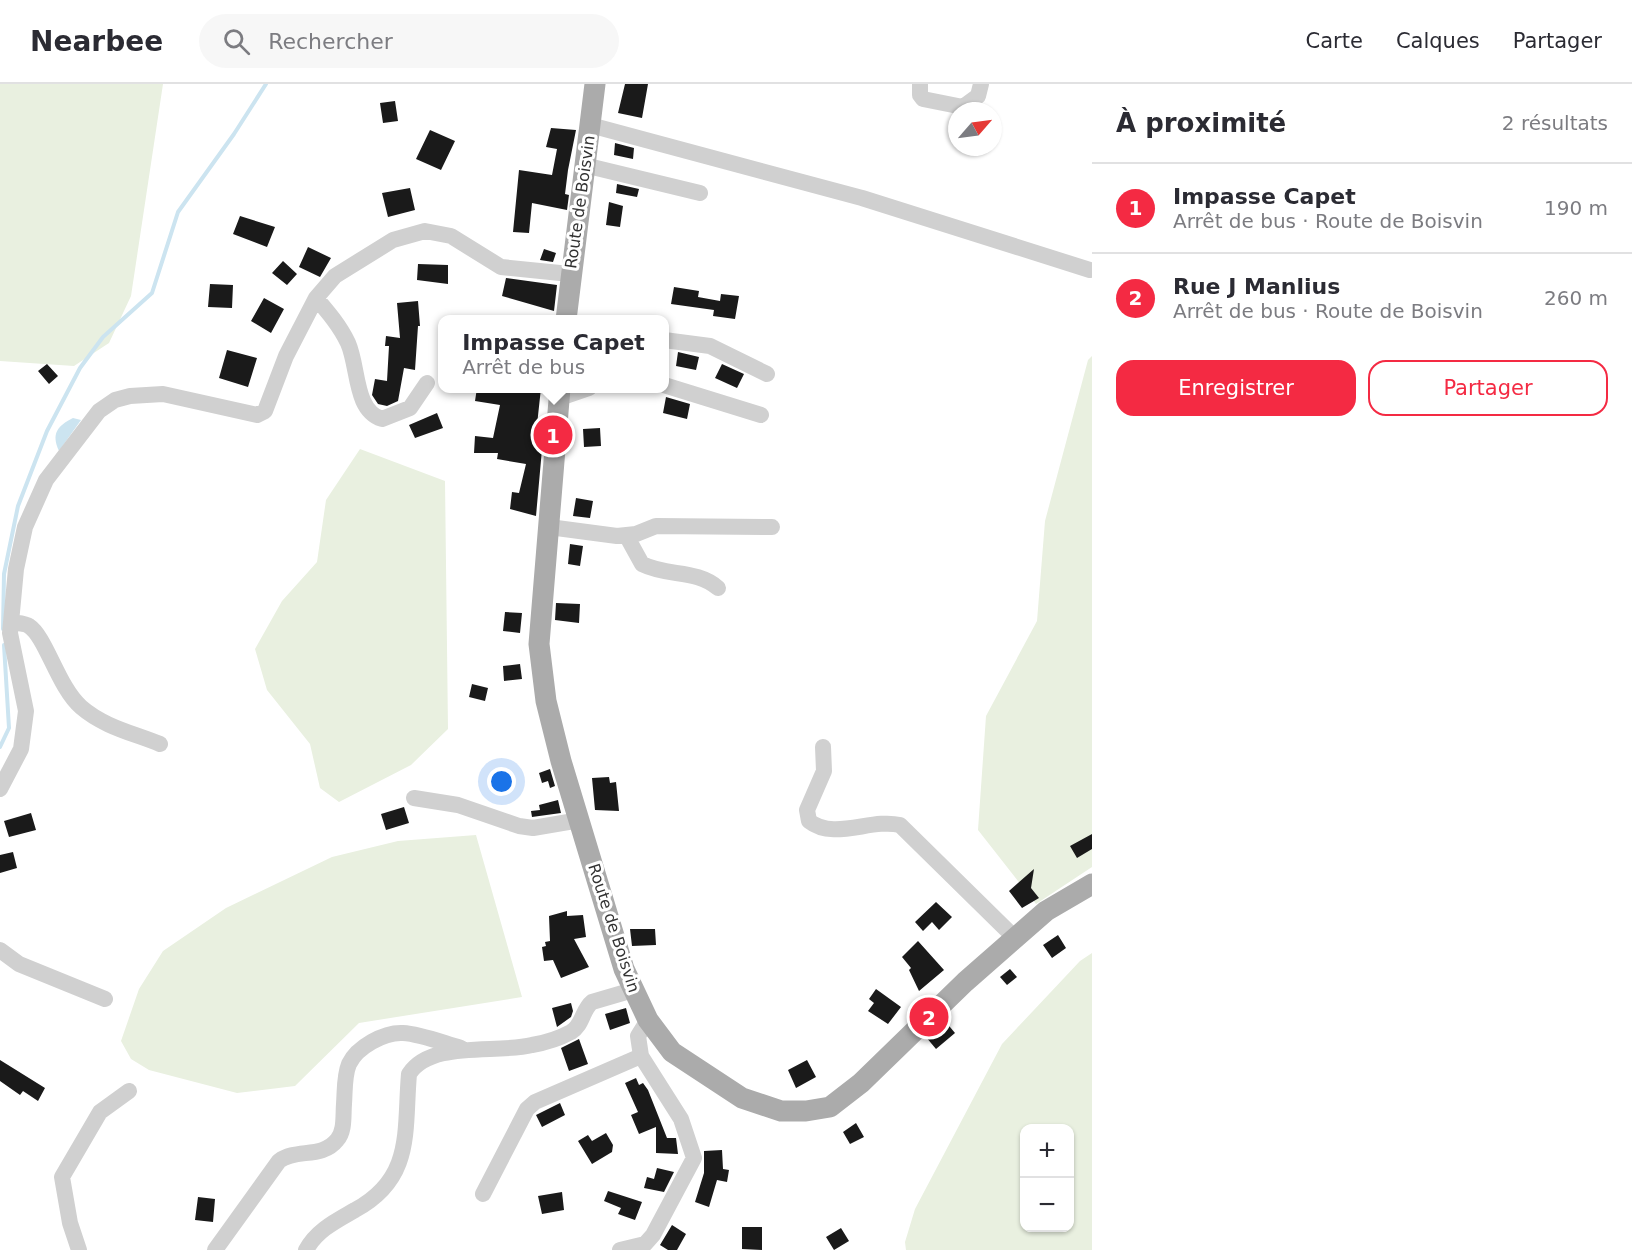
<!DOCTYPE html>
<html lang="fr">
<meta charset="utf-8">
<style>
:root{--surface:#fff;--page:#f7f7f7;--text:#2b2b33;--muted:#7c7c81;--line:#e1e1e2;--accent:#f42a43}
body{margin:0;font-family:"DejaVu Sans",sans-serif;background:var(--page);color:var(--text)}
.controls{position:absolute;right:18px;bottom:18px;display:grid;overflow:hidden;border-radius:12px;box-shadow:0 2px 4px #0004}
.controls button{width:54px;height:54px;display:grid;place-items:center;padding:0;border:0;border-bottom:2px solid var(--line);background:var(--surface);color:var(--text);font:30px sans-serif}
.compass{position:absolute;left:948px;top:18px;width:54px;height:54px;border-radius:50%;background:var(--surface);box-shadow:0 2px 4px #0004;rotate:62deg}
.you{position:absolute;left:502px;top:698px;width:21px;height:21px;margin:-15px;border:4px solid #fff;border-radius:50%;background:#1a73e8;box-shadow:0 0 0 9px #1a73e833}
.badge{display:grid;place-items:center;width:39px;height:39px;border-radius:50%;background:var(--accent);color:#fff;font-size:20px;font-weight:700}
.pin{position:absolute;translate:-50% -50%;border:3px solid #fff;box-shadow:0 2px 6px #0006}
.popup{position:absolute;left:438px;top:231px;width:231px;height:78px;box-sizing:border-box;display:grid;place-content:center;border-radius:12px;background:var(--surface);filter:drop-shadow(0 2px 4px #0005);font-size:20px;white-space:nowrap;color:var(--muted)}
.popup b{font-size:22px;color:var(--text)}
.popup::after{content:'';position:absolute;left:50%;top:100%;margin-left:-12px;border:12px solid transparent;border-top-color:var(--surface)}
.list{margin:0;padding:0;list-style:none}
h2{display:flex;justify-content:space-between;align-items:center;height:78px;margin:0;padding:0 24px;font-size:26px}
h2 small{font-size:20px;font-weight:400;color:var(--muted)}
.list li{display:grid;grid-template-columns:39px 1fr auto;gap:18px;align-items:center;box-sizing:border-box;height:90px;padding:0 24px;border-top:2px solid var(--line)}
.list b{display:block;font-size:22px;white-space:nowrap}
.list p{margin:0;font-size:20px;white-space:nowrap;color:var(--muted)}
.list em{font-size:20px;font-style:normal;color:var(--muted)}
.actions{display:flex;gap:12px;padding:18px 24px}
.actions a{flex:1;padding:14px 0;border:2px solid var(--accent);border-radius:18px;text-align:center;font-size:21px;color:var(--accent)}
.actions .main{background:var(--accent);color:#fff}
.icon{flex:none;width:33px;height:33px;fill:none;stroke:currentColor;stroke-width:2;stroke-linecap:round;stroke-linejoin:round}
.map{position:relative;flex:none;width:1092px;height:1166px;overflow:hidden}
header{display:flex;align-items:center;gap:36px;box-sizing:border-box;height:84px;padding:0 30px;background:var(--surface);border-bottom:2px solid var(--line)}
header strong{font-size:28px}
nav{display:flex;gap:33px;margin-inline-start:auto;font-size:21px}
.search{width:420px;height:54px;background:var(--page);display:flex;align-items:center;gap:15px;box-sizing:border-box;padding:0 21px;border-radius:33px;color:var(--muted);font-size:22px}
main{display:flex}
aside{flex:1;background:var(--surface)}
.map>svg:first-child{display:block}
.green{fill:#e9f0e0;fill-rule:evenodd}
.water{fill:#cce4f0}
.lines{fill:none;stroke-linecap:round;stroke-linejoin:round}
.stream{stroke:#cce4f0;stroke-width:4}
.building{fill:#1a1a1a}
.minor{stroke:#d0d0d0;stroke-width:16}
.major{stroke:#ababab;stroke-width:21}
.labels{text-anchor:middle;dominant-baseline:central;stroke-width:6;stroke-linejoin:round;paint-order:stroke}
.street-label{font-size:16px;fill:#333;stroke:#fff}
</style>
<header>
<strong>Nearbee</strong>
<div class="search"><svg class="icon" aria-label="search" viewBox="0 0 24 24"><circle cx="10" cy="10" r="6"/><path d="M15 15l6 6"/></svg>Rechercher</div>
<nav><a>Carte</a><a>Calques</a><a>Partager</a></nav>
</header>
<main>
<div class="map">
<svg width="1092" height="1166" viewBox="0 0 1092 1166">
<rect width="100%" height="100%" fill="#fff"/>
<!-- green -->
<path class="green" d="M0,0h163l-32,212 -22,47 -35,23 -74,-5z
M1092,272v511l-56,37 -58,-74 8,-114 51,-95 8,-100 43,-161z
M360,365l85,32 3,248 -37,36 -72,37 -19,-14 -10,-44 -43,-54 -12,-41 27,-48 35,-39 9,-62z
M476,751l46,162 -163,26 -64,63 -58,7 -88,-23 -18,-11 -10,-18 18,-52 24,-38 63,-43 106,-51 66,-16z
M1092,869v297h-186l-1,-8 10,-33 87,-165 78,-83zM1024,1044h46v100h-46z"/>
<!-- water -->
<path class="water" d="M73,334l8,2 -22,31c-8,-17 -2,-25 14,-33z"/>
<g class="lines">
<!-- stream -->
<path class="stream" d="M3,545l1,-55 14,-68 29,-75 33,-63 23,-31 49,-44 26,-81 56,-78 32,-50
M0,663l9,-19 -5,-83"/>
</g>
<!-- building -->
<path class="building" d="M625,0h23l-6,34 -24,-5z
M395,17l3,20 -15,2 -3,-20z
M551,44l25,2 -8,40 -3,24 4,1 -2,15 -35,-7 -3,30 -16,-1 6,-62 33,5 5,-26 -11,-2z
M430,46l25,11 -14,29 -25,-11z
M615,59l19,5 -1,11 -19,-4z
M617,100l22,5 -2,8 -21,-4z
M410,104l5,22 -27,7 -6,-24z
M609,118l14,4 -3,21 -14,-2z
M240,132l35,11 -8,20 -34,-13z
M308,163l23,11 -11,19 -21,-10z
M544,165l12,4 -3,9 -13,-2z
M283,177l14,13 -10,11 -15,-12z
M418,180l30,1v19l-31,-4z
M506,194l51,7 -3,26 -52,-15z
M210,200l23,1 -1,23 -24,-1z
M674,203l25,4 -1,6 22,4 1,-7 18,2 -4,23 -22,-3 1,-6 -43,-6z
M264,214l20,11 -13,24 -20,-12z
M418,217l2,25h-2l-3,44 -11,-2 -6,33 -11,5 -9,-2 -6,-9 3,-16 12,2 2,-35h-4l1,-10 14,2 -3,-35z
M227,266l30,8 -9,29 -29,-9z
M678,268l21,5 -3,13 -20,-4z
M47,280l11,12 -9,8 -11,-13z
M722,280l22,10 -7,14 -22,-10z
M477,304h64l-4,37 7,2 -8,89 -26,-7 2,-17 7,1 7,-29 -29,-5 1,-6h-24l1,-17 18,2 7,-33 -25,-4z
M666,313l24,7 -3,15 -24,-6z
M437,329l6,15 -28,10 -6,-13z
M600,344l1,18 -17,1 -1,-18z
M576,414l17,3 -3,17 -17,-2z
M570,460l13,2 -3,20 -12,-2z
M556,519l24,1 -1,19 -24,-3z
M505,528l17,1 -2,20 -17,-2z
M520,580l2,15 -18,2 -1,-15z
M472,600l16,4 -3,13 -16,-4z
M550,685l5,17 -5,2 -2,-7 -6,2 -3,-10z
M609,693l1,6 6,-1 3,29 -24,-1 -3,-32z
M558,716l3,13 -29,4 -1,-6 9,-1 -1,-5z
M404,723l5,16 -23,7 -5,-16z
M31,729l5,17 -27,7 -5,-16z
M1092,750v15l-15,9 -7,-12z
M13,768l4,16 -17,5v-18z
M1034,785l-3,19 8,10 -17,10 -13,-17z
M936,818l16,15 -13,13 -7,-8 -9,9 -8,-9z
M567,827v5l16,-1 3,22 -12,2 15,28 -28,11 -8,-18 -9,1 -2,-14 4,-1 -1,-4 5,-1 -1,-25z
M630,845h25l1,16 -24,1z
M1058,851l8,13 -14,10 -9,-13z
M918,857l26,29 -25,21 -10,-21 2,-2 -9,-11z
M1010,885l7,8 -10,8 -7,-8z
M876,905l25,18 -13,17 -20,-13 6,-8 -5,-4z
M571,919l2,8 -2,6 -14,10 -5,-19z
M626,924l4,15 -20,7 -5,-16z
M945,937l10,12 -19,16 -10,-12z
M579,955l9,25 -19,7 -8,-23z
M0,976l45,28 -7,13 -15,-10 -3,4 -20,-14z
M807,976l9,17 -20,11 -8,-18z
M636,994l3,7 4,-2 5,7 19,48h9l2,16 -22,-1v-26l-17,7 -8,-19 7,-3 -13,-29z
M560,1019l5,12 -23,12 -6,-12z
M856,1039l8,14 -14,7 -7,-12z
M606,1049l7,12 -1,7 -20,12 -14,-23 10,-6 4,6z
M722,1066l1,19 6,1 -2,12 -10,-2 -8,27 -14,-5 9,-29v-22z
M657,1084l17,4 -10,20 -20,-4 3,-11 7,2z
M608,1107l34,11 -7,18 -17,-6 3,-6 -17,-7z
M562,1108l2,18 -22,4 -4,-18z
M198,1113l17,2 -2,23 -18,-2z
M672,1141l14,9 -9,16h-9l-8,-5z
M742,1143h20v23l-20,-1z
M841,1144l8,13 -15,9 -8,-13z"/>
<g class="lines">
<!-- minor -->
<path class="minor" d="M920,0v11l3,4 40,8 15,-11 3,-12
M590,41l272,73 228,72
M584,81l116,28
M316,214c12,14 24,28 32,45 11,25 6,67 34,76l28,-11 17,-25
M664,256l46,6 57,28
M664,301l97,30
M560,314l29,-10
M549,443l68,9 19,-2 20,-8 116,1
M626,451l16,29c26,13 54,5 76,24
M11,538c5,1 14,1 18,4 17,11 29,61 52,81 23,20 52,26 79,37
M823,663l1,24 -17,39 2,11c25,20 62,-3 91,4l115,113
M0,705l21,-40 5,-38 -16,-78 6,-64 9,-42 21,-47 53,-69 16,-11 15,-4 33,-2 94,21 8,-4 21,-55 30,-58 19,-22 58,-36 32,-9 26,5 50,31 69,7
M414,714l44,7 61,21 14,2 47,-8
M0,866l19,14 86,35
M483,1110l44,-85 8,-7 106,-46
M79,1166l-9,-27 -8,-46 38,-65 29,-21
M215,1166l64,-89c17,-13 43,-2 58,-21 8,-9 6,-24 7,-36 1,-13 0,-28 5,-40 8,-17 35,-32 54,-31 18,1 40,10 58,15
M306,1166c11,-20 30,-29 49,-40 59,-32 49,-79 54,-136 22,-34 87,-20 123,-29 12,-2 28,-7 39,-13 12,-7 11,-22 21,-30l41,-12
M620,1166l25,-6 8,-9 41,-77 -13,-39 -40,-63 -3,-20 10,-16"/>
<!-- major -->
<path class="major" d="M566,236l29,-236
M560,304l-21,256 7,57 15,60 63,208 24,51 24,32 70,46 39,13h25l24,-4 31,-24 104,-101 81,-71 46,-27"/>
</g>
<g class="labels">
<!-- street labels -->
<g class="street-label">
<text transform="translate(580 118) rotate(-82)">Route de Boisvin</text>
<text transform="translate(614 844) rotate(72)">Route de Boisvin</text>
</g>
</g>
</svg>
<div class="controls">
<button>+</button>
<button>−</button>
</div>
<svg class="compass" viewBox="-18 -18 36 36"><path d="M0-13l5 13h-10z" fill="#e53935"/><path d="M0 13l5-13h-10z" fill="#7c7c81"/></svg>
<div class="you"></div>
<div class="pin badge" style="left:553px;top:351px">1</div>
<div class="popup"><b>Impasse Capet</b>Arrêt de bus</div>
<div class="pin badge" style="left:929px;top:933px">2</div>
</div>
<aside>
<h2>À proximité<small>2 résultats</small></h2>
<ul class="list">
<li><span class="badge">1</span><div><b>Impasse Capet</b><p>Arrêt de bus · Route de Boisvin</p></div><em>190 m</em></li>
<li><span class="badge">2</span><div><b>Rue J Manlius</b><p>Arrêt de bus · Route de Boisvin</p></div><em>260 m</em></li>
</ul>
<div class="actions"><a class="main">Enregistrer</a><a>Partager</a></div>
</aside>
</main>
